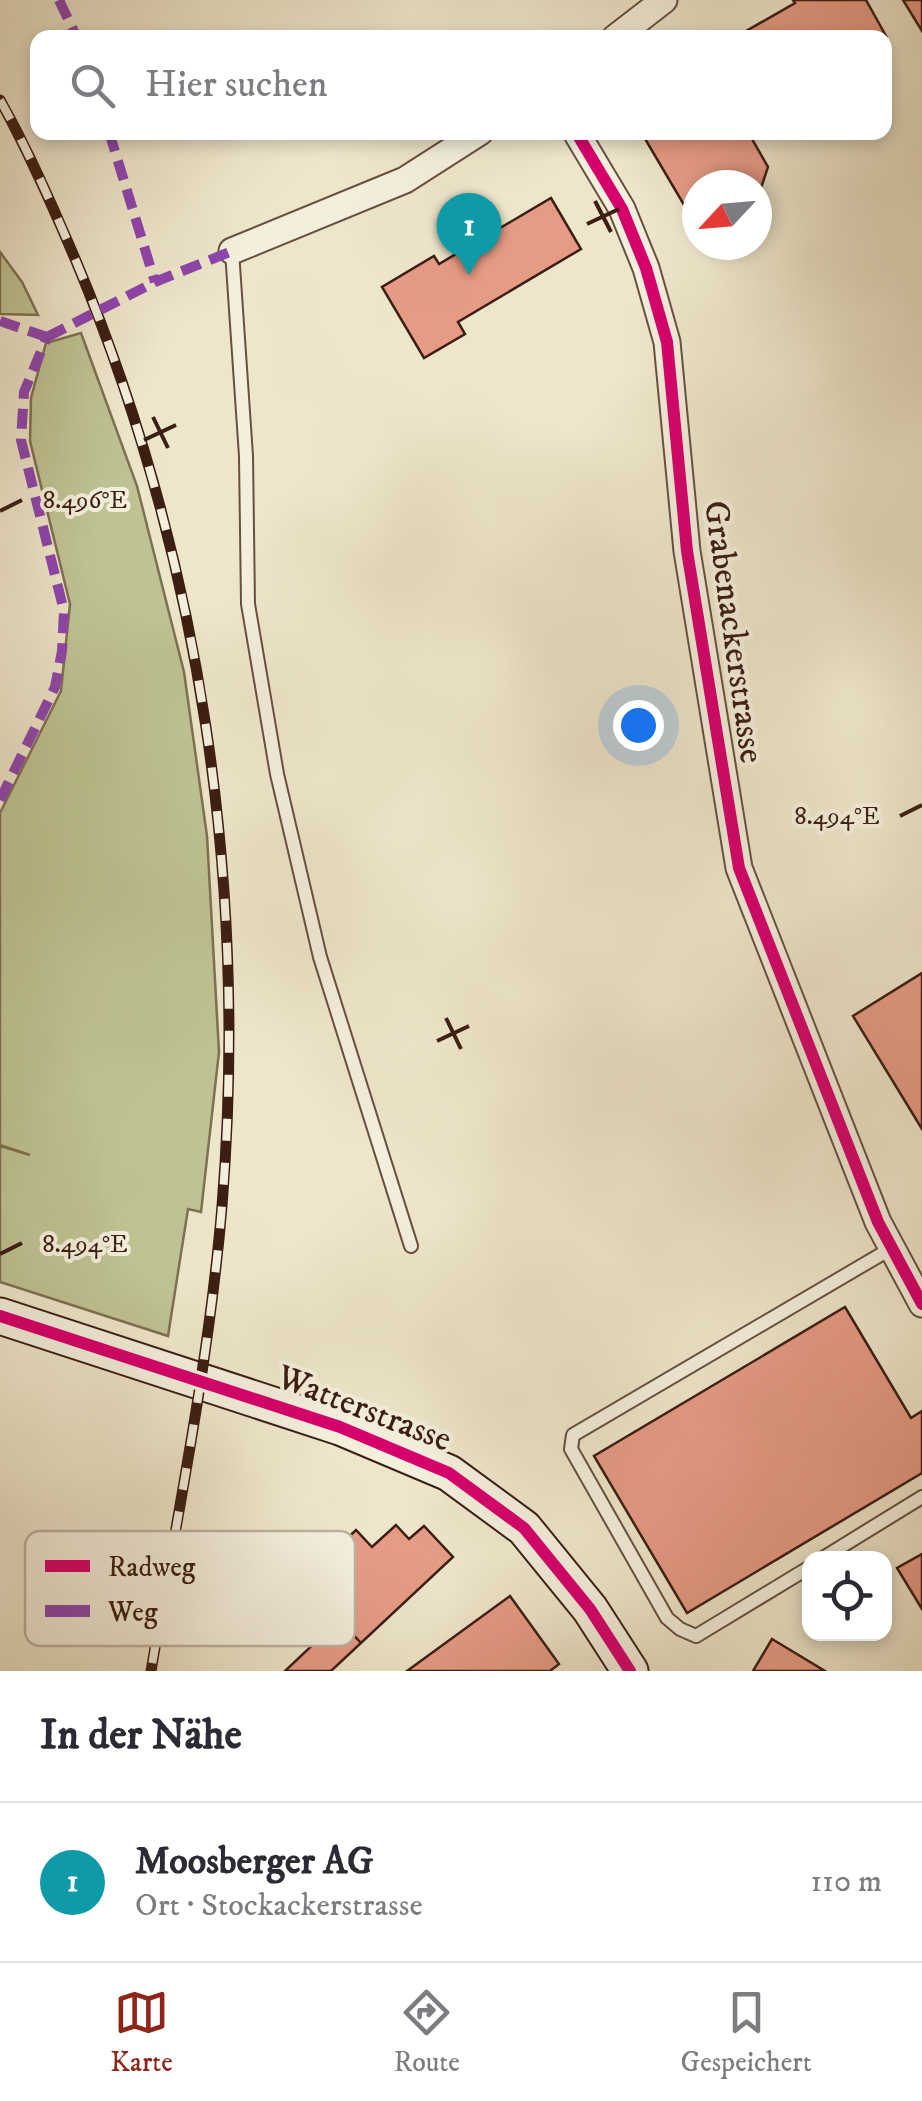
<!DOCTYPE html>
<html lang="de">
<meta charset="utf-8">
<style>
:root{--surface:#fff;--page:#f2f2f3;--text:#2b2b33;--muted:#7c7c81;--line:#e1e1e2;--accent:#8f2418}
body{margin:0;font-family:"IM FELL DW Pica",serif;background:var(--page);color:var(--text)}
.controls{position:absolute;right:30px;bottom:30px;display:grid;overflow:hidden;border-radius:20px;box-shadow:0 5px 15px #0003}
.controls button{width:90px;height:90px;display:grid;place-items:center;padding:0;border:0;border-bottom:2px solid var(--line);background:var(--surface);color:var(--text);font:50px sans-serif}
.compass{position:absolute;left:682px;top:170px;width:90px;height:90px;border-radius:50%;background:var(--surface);box-shadow:0 5px 15px #0003;rotate:244deg}
.you{position:absolute;left:638px;top:725px;width:35px;height:35px;margin:-25px;border:8px solid #fff;border-radius:50%;background:#1a73e8;box-shadow:0 0 0 15px #1a73e833}
.badge{display:grid;place-items:center;width:65px;height:65px;border-radius:50%;background:var(--accent);color:#fff;font-size:32px;font-weight:700}
.pin{position:absolute;translate:-50% -82px;filter:drop-shadow(0 2px 5px #0008)}
.pin::after{content:'';position:absolute;top:52px;width:35px;height:30px;background:inherit;clip-path:polygon(0 0,100% 0,50% 100%)}
.list{margin:0;padding:0;list-style:none}
h2{display:flex;justify-content:space-between;align-items:center;height:130px;margin:0;padding:0 40px;font-size:42px}
h2 small{font-size:32px;font-weight:400;color:var(--muted)}
.list li{display:grid;grid-template-columns:65px 1fr auto;gap:30px;align-items:center;box-sizing:border-box;height:160px;padding:0 40px;border-top:2px solid var(--line)}
.list b{display:block;font-size:38px;white-space:nowrap}
.list p{margin:0;font-size:32px;white-space:nowrap;color:var(--muted)}
.list em{font-size:32px;font-style:normal;color:var(--muted)}
.icon{flex:none;width:55px;height:55px;fill:none;stroke:currentColor;stroke-width:2;stroke-linecap:round;stroke-linejoin:round}
.map{position:relative;flex:none;width:922px;height:1671px;overflow:hidden}
.search{position:absolute;background:var(--surface);box-shadow:0 5px 15px #0003;left:30px;right:30px;top:30px;height:110px;display:flex;align-items:center;gap:25px;box-sizing:border-box;padding:0 35px;border-radius:20px;color:var(--muted);font-size:38px}
.sheet{height:290px;background:var(--surface)}
nav{display:flex;justify-content:space-around;align-items:center;box-sizing:border-box;height:140px;border-top:2px solid var(--line);background:var(--surface);font-size:28px;color:var(--muted)}
nav a{display:grid;justify-items:center;gap:5px}
nav .on{color:var(--accent)}
.map>svg:first-child{display:block}
.green{fill:#bfc393;stroke:#7e7052;stroke-width:2.5}
.building{fill:#e69b85;stroke:#3c1e12;stroke-width:2.5}
.lines{fill:none;stroke-linecap:round;stroke-linejoin:round}
.lane-casing{stroke:#685040;stroke-width:16}
.street-casing{stroke:#685040;stroke-width:29}
.secondary-casing{stroke:#3c1e12;stroke-width:39}
.lane{stroke:#f4efdd;stroke-width:12}
.street{stroke:#f4efdd;stroke-width:25}
.secondary{stroke:#f4efdd;stroke-width:35}
.rail-casing{stroke:#3c1e12;stroke-width:11}
.rail{stroke:#f4efdd;stroke-width:8;stroke-dasharray:22;stroke-linecap:butt}
.quiet{stroke:#8e44ad;stroke-width:10;stroke-dasharray:20 10;stroke-linecap:butt}
.cycleway-casing{stroke:#f4efdd;stroke-width:19}
.cycleway{stroke:#d6006c;stroke-width:12}
.ticks{fill:none;stroke:#3c1e12;stroke-width:4}
.labels{text-anchor:middle;dominant-baseline:central;stroke-width:8;stroke-linejoin:round;paint-order:stroke}
.street-label{font-size:35px;fill:#3c1e12;stroke:#f4efdd}
.key{fill:#f4efdd;stroke:#bdb0a0;stroke-width:2.5}
.key-label{font-size:28px;fill:#3c1e12}
.ticks-label{font-size:25px;text-anchor:middle;fill:#3c1e12;stroke:#f4efdd;stroke-width:8;stroke-linejoin:round;paint-order:stroke}
</style>
<div class="map">
<svg width="922" height="1671" viewBox="0 0 922 1671">
<rect width="100%" height="100%" fill="#eee6cb"/>
<filter id="stains"><feTurbulence type="fractalNoise" baseFrequency=".002" numOctaves="4"/><feColorMatrix values="0 0 0 0 .2 0 0 0 0 .09 0 0 0 0 .02 0 0 0 .5 -.17"/></filter>
<radialGradient id="worn" r=".72"><stop offset=".6" stop-color="#630" stop-opacity="0"/><stop offset="1" stop-color="#630" stop-opacity=".3"/></radialGradient>
<!-- green -->
<path class="green" d="M0,252l22,30 16,33 -38,-1z
M81,333l56,153 47,186 23,164 12,216 -18,160 -13,-3 -20,127 -168,-54v-136l30,9 -30,-10v-332l61,-122 9,-87 -40,-163 1,-43 15,-55z"/>
<!-- building -->
<path class="building" d="M793,0h73l20,36 -152,2 61,-35z
M903,0h19v31z
M641,132h107l20,35 -8,24 -3,2v-8h-60v42z
M551,198l30,51 -123,73 7,12 -41,24 -42,-71 52,-31 5,8z
M922,973v156l-69,-113z
M845,1307l66,111 11,-7v62l-235,140 -93,-157z
M396,1525l13,14 15,-13 29,31 -92,86 -58,-63 53,-50 16,17z
M922,1554v55l-25,-41z
M510,1596l49,68 -9,7h-143z
M339,1620l22,23 -30,28h-46z
M772,1639l53,32h-72z"/>
<g class="lines">
<!-- lane casing -->
<g class="lane-casing">
<path id="lane" d="M232,251l14,205 2,148 29,170 43,183 91,289
M823,1558l99,-61
M810,1567l-114,69 -16,-7 -13,-11 -96,-169 2,-14 319,-187"/>
</g>
<!-- street casing -->
<g class="street-casing">
<path id="street" d="M615,38l49,-38
M576,132l46,77 24,59 21,74 20,209 52,317 139,354 44,82
M232,251l173,-71 75,-48"/>
</g>
<!-- secondary casing -->
<g class="secondary-casing">
<path id="secondary" d="M0,1316l340,111 109,46 75,55 66,81 40,62"/>
</g>
<!-- lane -->
<use href="#lane" class="lane"/>
<!-- street -->
<use href="#street" class="street"/>
<!-- secondary -->
<use href="#secondary" class="secondary"/>
<!-- rail casing -->
<g class="rail-casing">
<path id="rail" d="M0,100c29,52 53,107 76,161 125,298 172,624 146,945 -13,156 -45,311 -71,465"/>
</g>
<!-- rail -->
<use href="#rail" class="rail"/>
<!-- quiet -->
<path class="quiet" d="M59,0l18,38
M109,132l46,150
M0,321l47,16
M47,337l108,-55 77,-31
M0,800l55,-113 7,-36 2,-40 -43,-171 3,-48 23,-55"/>
<!-- cycleway casing -->
<g class="cycleway-casing">
<path id="cycleway" d="M576,132l46,77 24,59 21,74 20,209 52,317 139,354 44,82
M0,1316l340,111 109,46 75,55 66,81 40,62"/>
</g>
<!-- cycleway -->
<use href="#cycleway" class="cycleway"/>
</g>
<!-- ticks -->
<path class="ticks" d="M595,201l16,31M587,224l32,-15M153,417l15,31M144,440l32,-15M0,511l22,-11M900,816l22,-11M446,1018l15,31M437,1041l32,-15M0,1254l22,-11"/>
<g class="labels">
<!-- street labels -->
<g class="street-label">
<text transform="translate(733 632) rotate(82)">Grabenackerstrasse</text>
<text transform="translate(364 1409) rotate(21)">Watterstrasse</text>
</g>
</g>
<!-- legend -->
<rect x="25" y="1531" width="330" height="115" rx="15" class="key"/>
<rect x="45" y="1560" width="45" height="12" fill="#d6006c"/>
<rect x="45" y="1605" width="45" height="12" fill="#8e44ad"/>
<g class="key-label">
<text x="108" y="1576">Radweg</text>
<text x="108" y="1621">Weg</text>
</g>
<g class="ticks-label">
<text x="85" y="508">8.496°E</text>
<text x="837" y="824">8.494°E</text>
<text x="85" y="1252">8.494°E</text>
</g>
<rect width="100%" height="100%" filter="url(#stains)"/>
<rect width="100%" height="100%" fill="url(#worn)"/>
</svg>
<div class="controls">
<button><svg class="icon" aria-label="locate" viewBox="0 0 24 24"><circle cx="12" cy="12" r="6"/><path d="M12 2v4M12 18v4M2 12h4M18 12h4"/></svg></button>
</div>
<svg class="compass" viewBox="-18 -18 36 36"><path d="M0-13l5 13h-10z" fill="#e53935"/><path d="M0 13l5-13h-10z" fill="#7c7c81"/></svg>
<div class="you"></div>
<div class="pin badge" style="left:469px;top:275px;background:#0f9aa8">1</div>
<div class="search"><svg class="icon" aria-label="search" viewBox="0 0 24 24"><circle cx="10" cy="10" r="6"/><path d="M15 15l6 6"/></svg>Hier suchen</div>
</div>
<section class="sheet">
<h2>In der Nähe<small></small></h2>
<ul class="list">
<li><span class="badge" style="background:#0f9aa8">1</span><div><b>Moosberger AG</b><p>Ort · Stockackerstrasse</p></div><em>110 m</em></li>
</ul>
</section>
<nav>
<a class="on"><svg class="icon" aria-label="map" viewBox="0 0 24 24"><path d="M3 6l6-2 6 2 6-2v14l-6 2-6-2-6 2zM9 4v14M15 6v14"/></svg>Karte</a>
<a><svg class="icon" aria-label="directions" viewBox="0 0 24 24"><path d="M12 3l9 9-9 9-9-9zM9 14v-3h6M13 9l2 2-2 2"/></svg>Route</a>
<a><svg class="icon" aria-label="saved" viewBox="0 0 24 24"><path d="M7 4h10v16l-5-4-5 4z"/></svg>Gespeichert</a>
</nav>
